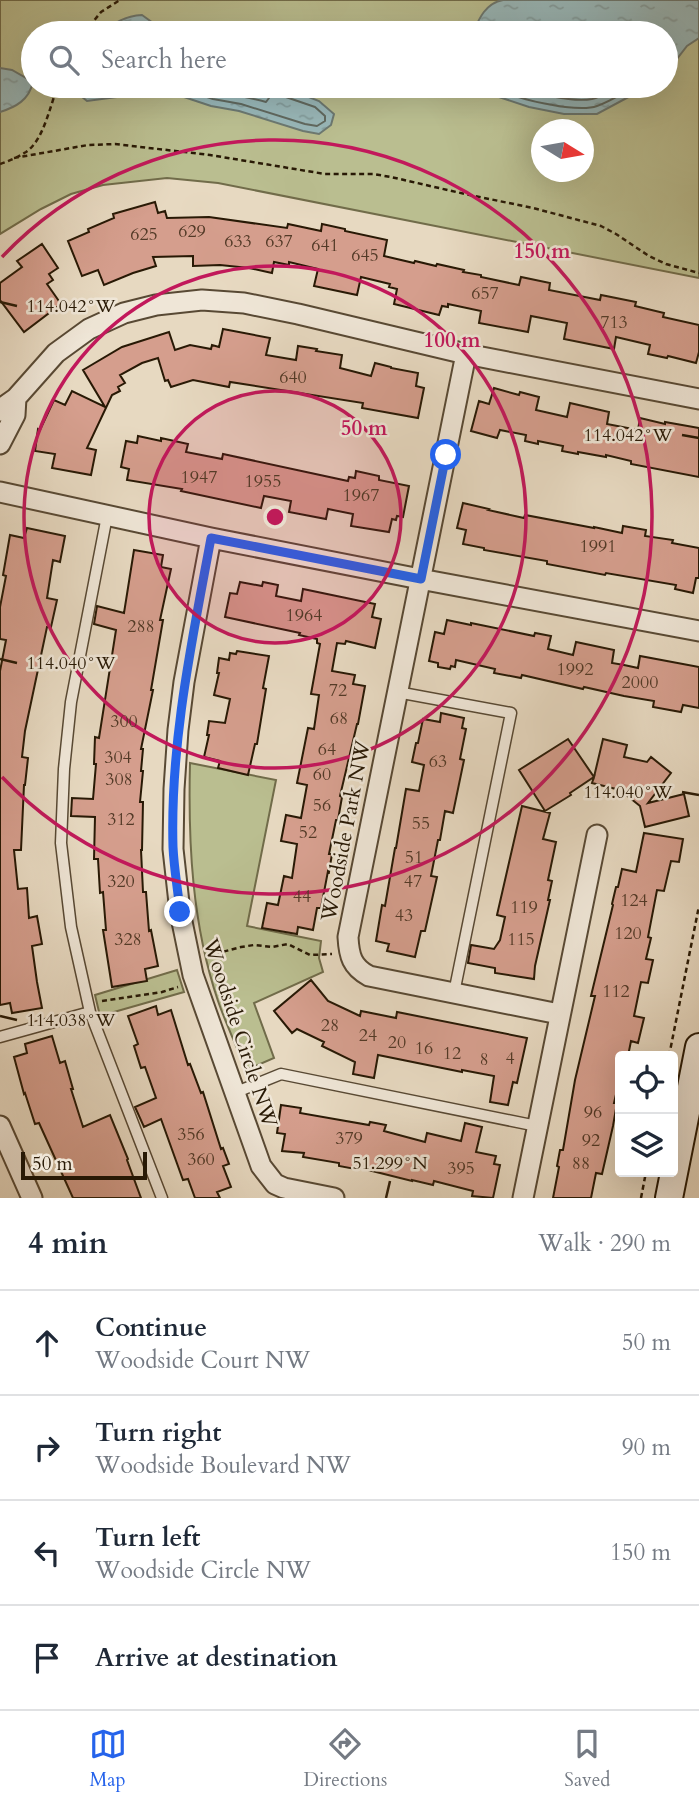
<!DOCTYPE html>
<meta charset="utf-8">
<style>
:root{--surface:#fff;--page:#f2f2f3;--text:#1f2937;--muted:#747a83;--line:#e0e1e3;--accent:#2563eb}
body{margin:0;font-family:Cardo,serif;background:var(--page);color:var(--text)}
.controls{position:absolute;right:21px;bottom:21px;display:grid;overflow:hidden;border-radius:7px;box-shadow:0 7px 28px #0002}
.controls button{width:63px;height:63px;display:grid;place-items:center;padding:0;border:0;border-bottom:2px solid var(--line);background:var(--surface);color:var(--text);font:35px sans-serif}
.compass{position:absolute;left:531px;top:119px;width:63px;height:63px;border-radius:50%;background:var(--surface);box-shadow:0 7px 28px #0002;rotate:101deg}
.scale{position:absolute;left:21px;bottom:18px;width:126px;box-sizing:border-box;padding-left:7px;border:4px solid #281905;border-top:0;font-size:19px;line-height:24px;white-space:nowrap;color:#281905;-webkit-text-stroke:5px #efe6d7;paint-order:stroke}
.stop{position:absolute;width:21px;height:21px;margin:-16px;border:5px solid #2563eb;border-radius:50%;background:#fff}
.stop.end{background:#2563eb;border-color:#fff;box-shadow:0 2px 7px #0008}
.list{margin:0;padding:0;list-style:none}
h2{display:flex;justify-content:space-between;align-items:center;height:91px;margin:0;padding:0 28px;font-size:30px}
h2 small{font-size:23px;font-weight:400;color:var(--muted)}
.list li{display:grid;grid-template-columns:46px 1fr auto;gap:21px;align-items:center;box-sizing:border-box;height:105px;padding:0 28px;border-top:2px solid var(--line)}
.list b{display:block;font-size:26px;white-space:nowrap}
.list p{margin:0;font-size:23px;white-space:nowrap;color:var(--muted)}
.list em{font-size:23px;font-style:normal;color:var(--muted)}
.icon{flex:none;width:38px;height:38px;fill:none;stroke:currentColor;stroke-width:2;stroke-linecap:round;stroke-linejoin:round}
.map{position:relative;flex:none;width:699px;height:1198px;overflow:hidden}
.search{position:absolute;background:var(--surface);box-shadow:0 7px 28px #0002;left:21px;right:21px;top:21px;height:77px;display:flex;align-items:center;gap:18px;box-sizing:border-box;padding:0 24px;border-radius:38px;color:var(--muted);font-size:26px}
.sheet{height:511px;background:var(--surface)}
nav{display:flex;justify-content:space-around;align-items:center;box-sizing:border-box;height:98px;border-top:2px solid var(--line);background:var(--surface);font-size:19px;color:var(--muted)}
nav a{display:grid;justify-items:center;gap:4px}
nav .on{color:var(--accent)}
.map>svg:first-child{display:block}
.green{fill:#babe90;stroke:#716c4a;stroke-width:2;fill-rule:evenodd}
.water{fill:url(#water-ripples);stroke:#6c7972;stroke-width:2}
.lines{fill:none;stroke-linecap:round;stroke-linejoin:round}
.shore{stroke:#606960;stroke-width:2}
.building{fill:#d59e8d;stroke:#281905;stroke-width:2}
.lane-casing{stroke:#584934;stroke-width:13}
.street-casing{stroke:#584934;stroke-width:23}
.secondary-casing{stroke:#281905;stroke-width:30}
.path{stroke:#281905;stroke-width:2.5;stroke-dasharray:5 3.5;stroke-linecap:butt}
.lane{stroke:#efe6d7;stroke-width:10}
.street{stroke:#efe6d7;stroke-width:19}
.secondary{stroke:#efe6d7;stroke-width:26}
.route{stroke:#2563eb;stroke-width:9}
.ticks{fill:none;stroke:#281905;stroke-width:2.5}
.ring{fill:none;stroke:#c2185b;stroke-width:3.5}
.labels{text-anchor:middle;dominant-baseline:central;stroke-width:5;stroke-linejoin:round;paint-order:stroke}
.number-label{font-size:18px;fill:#533a27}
.street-label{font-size:21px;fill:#281905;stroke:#efe6d7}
.ticks-label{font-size:18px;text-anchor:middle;fill:#281905;stroke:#efe6d7;stroke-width:5;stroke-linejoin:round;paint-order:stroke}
.centre{fill:#c2185b;stroke:#efe6d7;stroke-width:3.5}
.ring-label{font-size:21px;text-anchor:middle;font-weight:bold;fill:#c2185b;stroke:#efe6d7;stroke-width:5;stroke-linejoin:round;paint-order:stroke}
</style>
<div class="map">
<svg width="699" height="1198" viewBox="0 0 699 1198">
<defs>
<pattern id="water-ripples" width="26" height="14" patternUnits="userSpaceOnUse" patternTransform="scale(1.75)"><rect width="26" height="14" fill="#99b9bb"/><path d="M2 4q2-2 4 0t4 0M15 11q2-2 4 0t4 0" fill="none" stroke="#849e9f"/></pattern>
</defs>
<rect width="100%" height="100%" fill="#e7d9c1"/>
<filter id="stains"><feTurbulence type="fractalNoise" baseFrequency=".00286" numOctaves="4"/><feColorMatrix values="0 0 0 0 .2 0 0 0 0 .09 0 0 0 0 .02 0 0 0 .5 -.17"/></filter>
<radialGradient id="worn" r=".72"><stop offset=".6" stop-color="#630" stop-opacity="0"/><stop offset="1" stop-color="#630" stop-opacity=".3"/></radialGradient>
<!-- green -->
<path class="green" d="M0,0h699v278l-481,-95 -51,-5 -64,7 -32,9 -30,15 -41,25zM33,33h633v53h-633zM542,130h42v42h-42z
M190,763l86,17 -29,146 74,15 -2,17 4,14 -69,31 20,55 -28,12c-9,-23 -20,-46 -28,-69 -26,-77 -30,-158 -28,-238z
M177,970l7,22 -84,24 -5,-21z"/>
<!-- water -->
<path class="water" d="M503,0h196v38l-12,8 -21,27v-40h-193c6,-15 13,-30 30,-33z
M142,15l25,18h-66c13,-10 24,-17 41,-18z
M0,68l12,2 21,12c-4,18 -17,25 -33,30z
M76,86h193l27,6 23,9 15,13 -3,11 -12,9 -16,-3 -64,-20 -28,-5 -39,-13 -55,4 -30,4 -11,-9z
M485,86h164l-52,28h-33l-35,-7 -33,-11z"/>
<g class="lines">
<!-- shore -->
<path class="shore" d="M83,86l1,4 6,4 27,-4 57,-4 39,13 28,5 64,20 12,2 8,-5v-5l-10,-9 -35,-12 -4,-4 -1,-5
M200,86c21,7 44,10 66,16l3,-4 -3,-12
M495,86c15,13 83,27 102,20 13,-4 27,-14 39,-20
M516,86c21,7 54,17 76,13 9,-2 18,-9 25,-13"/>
</g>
<!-- building -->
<path class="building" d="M155,202l3,11 7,-2 2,7 42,-1 78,11 1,-4 33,7 1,-7 23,5v2l42,9 -3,16 30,7 1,-2 21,5 1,-2 27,6 -1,2 18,3v2l38,8 2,-8 29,6 -1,7 51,10 1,-5 35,7 -1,4 29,7 -1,4 36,8v27l-3,11 -28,-7 -1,2 -19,-4 2,-9 -34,-8 -2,12 -50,-10 3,-16 -36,-7 -3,16 -49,-9 2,-12 -33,-7v3l-6,-1 -3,9 -45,-11 3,-15 -8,-2 1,-3 -29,-7 -4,18 -43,-9 4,-17 -29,-7v3l-15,-3 -2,11 -23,-5 -29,-3 -27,1v-10l-40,1 3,9 -23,7 -29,12 -6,-15 -16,6 -14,-35 21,-9 -1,-3 26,-11 -1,-4z
M42,244l16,24 -9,6 4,6 -6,4 14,20 -37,28 -24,-32v-17l22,-16 -5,-6z
M223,329l47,9 -4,17 30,5 2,-14 19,3 -1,2 26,4 -2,13 31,8 4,-13 16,4v1l27,5 -2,13 8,2 -6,30 -56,-10 1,-5 -133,-21 -1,5 -36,-7 -22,7 -3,-7 -3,1 -7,-23 -16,5 -22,12 5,8 -7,4 2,4 -8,4 -25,53 9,2 -5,25 -39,-7 3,-14 -20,-3 3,-22 2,1 14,-30 11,5 7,-14 33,16 -22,-37 39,-23 47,-15 6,18 15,-5 21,4 1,-4 7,2z
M494,388l25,7 1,-3 19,5 -3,13 31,7 3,-14 39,9 -2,12 31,6 2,-12 25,6v-2l34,6v49l-68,-13v-3l-25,-6v2l-28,-5v2l-16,-3 1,-5 -25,-5v3l-13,-3 1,-6 -26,-5 -3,8 -26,-7 8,-30 10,3z
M138,436l23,5v-3l27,6 -2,8 36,7 1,-5 125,27 1,-4 6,1 1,-7 23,5v4l30,6 -6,31 -6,-1 -1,4 -4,-1 -3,13 -38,-6 2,-12 -25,-5 -2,10 -37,-7 2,-11 -27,-5 -3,12 -80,-17 1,-2 -55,-9 2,-11 -8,-2 5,-26 11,2z
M463,503l26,6 -1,1 36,8 1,-3 69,13v-1l28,6 1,-7 23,4 -1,6 28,4 -1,3 27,5v30h-3l-3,15 -18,-4 1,-4 -70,-12 -1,2 -58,-11v-3l-63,-11v-2l-21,-4 3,-14 -9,-2z
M27,528l38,8 -5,26 -7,-2 -6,38 10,2 -6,27h-4l-22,104 -3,26 6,1 -3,27h-1l-3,65h-7l4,39 9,-1 2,30 8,-2 5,28 -10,2 5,36 5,26 -30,5 -2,-10 -10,2v-334l6,-31 -6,-1v-32l6,-31 -3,-1 7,-40 14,3z
M134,550l29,5 -2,12 10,2 -11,51h3l-12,70h2l-12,59h2l-2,22h2l-3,31h3l-1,48h-1l2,42h3l3,39 2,-1 7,36 -13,3 2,12 -35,6 -9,-57h3l-3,-38 -3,1 -2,-34h-4l1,-42 -24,-1 1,-18 21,1 3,-35h-2l1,-27 4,1 17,-108 -22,-6 3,-18 27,7z
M240,582l22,4 1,-4 15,3 -2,11 25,5 2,-12 72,15 -3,13 9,2 -6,29 -29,-7 -1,3 -8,-1 -5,28 23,4 -2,9 12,2 -7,38h-1l-17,72 2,1 -4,23h-2l-7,34h3l-3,18 -1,-1 -7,37h-4l-4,22 -15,-3 -1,7 -35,-6 5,-25 11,2 6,-29 8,2 5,-34 -16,-3 5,-26 15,3 6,-33 -10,-2 11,-55 6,1 5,-34 -8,-1 9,-50 -3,-1v-4l-18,-4 1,-2 -75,-16 5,-24 7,1z
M447,620l24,5v-2l63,13 1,-3 16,3 -3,13 25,6 3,-13 38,8 -2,13 12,2 14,3 2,-12 59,11v41l-16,-3 -2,7 -28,-5 1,-6 -30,-5 -40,-9 -1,2 -61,-14 -1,3 -27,-5 1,-4 -39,-9 -1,7 -4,-1 -1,3 -12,-2v-4l-9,-2 6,-29 9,2z
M237,651l32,5 -6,32 3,1 -9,55h-2l-7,31 -30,-7 2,-7 -16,-4 5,-22h-2l2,-14 16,2 5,-24 -16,-4 5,-22h-2l2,-15 10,2 1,-7 6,1z
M441,713l23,5 -2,10 4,1 -6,30 4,1 -11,53 -8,-2 -5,29h-2l-7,36 6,1 -12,54h-4l-6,26 -28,-6 2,-7 -13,-3 6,-36 3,1 10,-58h1l10,-59 13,2 5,-26 -12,-3 4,-19h2l5,-24 17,3z
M568,739l26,38 9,-38 24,6 -3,12 23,5 4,-5 20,16 -23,30 36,-9 5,22 -44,11 -5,-21 -20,-16 -28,-7 2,-6 -24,16 1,2 -26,16 -26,-41z
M522,806l28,7 -7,26 13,3 -8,38 4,1 -4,19h2l-15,66 -1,13 -39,-6v-5l-27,-5 3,-18 23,4 6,-9 5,-23 -8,-2z
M644,833l39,6 -4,23 -8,-1 -7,30 -7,-1 -9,47 3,1 -5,21 7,1 -5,23 -7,-1 -7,34 10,2 -6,25 -7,-2 -3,15h-8v21l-6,26h3l-4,23 -11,48 -6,-1 -5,25h-38l6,-31 -2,-1 3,-16h3l12,-70 20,-84h-4l22,-91 -1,-1 4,-17h2l4,-18 14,3z
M311,980l17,21 32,15 1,-5 35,7 1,-6 130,26 -10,45 -4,-1 -5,23 -18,-3 4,-26 -32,-6v2l-84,-17 -4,23 -21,-4 2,-12 -33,-16 2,-4 -27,-13 -5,4 -18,-22z
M156,1006l2,9 13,-5 17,55 2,-1 11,29 2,-1 18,57 2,-1 6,16 -6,2 8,21 -14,5 3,6h-25l-7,-19 -5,1 -22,-61 -17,8 -9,-20 21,-9 -11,-31 -4,1 -7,-22 4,-2 -10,-28z
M52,1036l8,27 5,-2 8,28h-2l12,38 27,-12 18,44 -1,1 14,38h-68l-34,-75 -4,1 -10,-31 -1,1 -10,-37 13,-4 -2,-9z
M281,1105l20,3 -1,5 69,12 1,-3 16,3 -2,6 41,11 2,-9 34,8 4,-18 17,4 -6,25 20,4 -2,8 6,1 -7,33 -21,-2 1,-5 -39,-10 -1,4 -21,-5v1l-56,-14 -1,2 -16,-3v-3l-36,-6 1,-4 -22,-2 3,-17 -8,-1z"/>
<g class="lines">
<!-- lane casing -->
<g class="lane-casing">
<path id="lane" d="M107,516l-36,186 -7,67 -3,74 10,84 19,85 72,186
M397,692l114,21 -57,280
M0,1037l90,-25
M234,1093l47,-19 256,52"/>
</g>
<!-- street casing -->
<g class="street-casing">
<path id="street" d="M466,354l-118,583c1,19 4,30 21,39l190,38
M0,411l2,-3 14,-10 40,-45 33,-24 35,-16 32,-8 46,-5 42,3 54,11 168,40 233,45
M0,444l15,-29 1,-17
M0,492l211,46 209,41 279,52
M211,538l-27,144 -6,48 -4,59 -1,60 7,63 13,63 68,191 14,18 9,4 50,10
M0,1126l32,72
M523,1198l74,-363"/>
</g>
<!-- secondary casing -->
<g class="secondary-casing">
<path id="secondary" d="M669,1198l30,-151"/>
</g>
<!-- path -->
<path class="path" d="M84,33l17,-21 19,-12
M14,158l74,-13 27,-1 95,11 115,19h48l18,3 74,17 68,14 68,18 15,8 33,22 17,8 33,9
M0,164c9,-3 18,-7 26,-12 18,-12 24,-47 32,-66
M207,956l34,-9 13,-2 18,2 16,-3 22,11 22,-1
M102,1001l60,-9 16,-5
M669,1056l30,-150
M641,1198l5,-26"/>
<!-- lane -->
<use href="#lane" class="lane"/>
<!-- street -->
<use href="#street" class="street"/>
<!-- secondary -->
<use href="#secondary" class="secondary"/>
</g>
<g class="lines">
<!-- route -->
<path class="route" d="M180,912c-2,-22 -6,-43 -7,-65 -3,-104 19,-206 38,-309l210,41 25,-124"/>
</g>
<!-- ticks -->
<path class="ticks" d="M0,302l17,4M682,435l17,3M0,659l17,4M682,792l17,3M0,1016l17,4M386,1198l4,-17"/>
<!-- distance rings -->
<circle cx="275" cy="517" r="126" fill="#c2185b" fill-opacity=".12"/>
<g class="ring">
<circle cx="275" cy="517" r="126"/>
<circle cx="275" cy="517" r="251"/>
<path d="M2 257A377 377 0 1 1 2 777"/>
</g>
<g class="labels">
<!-- number labels -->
<g class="number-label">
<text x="192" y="231">629</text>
<text x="144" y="234">625</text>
<text x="238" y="241">633</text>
<text x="279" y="241">637</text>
<text x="325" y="245">641</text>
<text x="365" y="255">645</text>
<text x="485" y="293">657</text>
<text x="614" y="322">713</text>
<text x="293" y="377">640</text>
<text x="199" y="477">1947</text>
<text x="263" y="481">1955</text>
<text x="361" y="495">1967</text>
<text x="598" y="546">1991</text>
<text x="304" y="615">1964</text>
<text x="141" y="626">288</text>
<text x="575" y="669">1992</text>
<text x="640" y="682">2000</text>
<text x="338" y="690">72</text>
<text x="339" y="718">68</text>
<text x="124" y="721">300</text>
<text x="327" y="749">64</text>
<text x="118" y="757">304</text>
<text x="438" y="761">63</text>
<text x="322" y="774">60</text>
<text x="119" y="779">308</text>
<text x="322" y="805">56</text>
<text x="121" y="819">312</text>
<text x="421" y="823">55</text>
<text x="308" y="832">52</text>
<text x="414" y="857">51</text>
<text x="121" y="881">320</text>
<text x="413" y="881">47</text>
<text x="302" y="896">44</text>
<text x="634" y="900">124</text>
<text x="524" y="907">119</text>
<text x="404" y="915">43</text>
<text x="628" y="933">120</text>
<text x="128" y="939">328</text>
<text x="521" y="939">115</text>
<text x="616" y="991">112</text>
<text x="330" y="1025">28</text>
<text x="368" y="1035">24</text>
<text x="397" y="1042">20</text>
<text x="424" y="1048">16</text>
<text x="452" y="1053">12</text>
<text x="510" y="1058">4</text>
<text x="484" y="1059">8</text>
<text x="593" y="1112">96</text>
<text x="191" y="1134">356</text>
<text x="349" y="1138">379</text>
<text x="591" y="1140">92</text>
<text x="201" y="1159">360</text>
<text x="581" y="1163">88</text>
<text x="461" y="1168">395</text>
</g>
<!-- street labels -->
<g class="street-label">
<text transform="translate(346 831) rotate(-79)">Woodside Park NW</text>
<text transform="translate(240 1033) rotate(72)">Woodside Circle NW</text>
</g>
</g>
<g class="ticks-label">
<text x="71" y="312">114.042°W</text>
<text x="628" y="441">114.042°W</text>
<text x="71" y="669">114.040°W</text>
<text x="628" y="798">114.040°W</text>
<text x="71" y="1026">114.038°W</text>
<text x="390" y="1169">51.299°N</text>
</g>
<circle cx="275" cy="517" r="10" class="centre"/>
<g class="ring-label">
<text x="542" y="258">150 m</text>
<text x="452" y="347">100 m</text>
<text x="364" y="435">50 m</text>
</g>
<rect width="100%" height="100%" filter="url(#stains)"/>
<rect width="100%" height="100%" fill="url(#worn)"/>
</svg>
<div class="controls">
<button><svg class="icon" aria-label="locate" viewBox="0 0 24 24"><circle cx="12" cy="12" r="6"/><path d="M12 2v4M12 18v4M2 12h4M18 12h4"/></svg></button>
<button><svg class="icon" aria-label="layers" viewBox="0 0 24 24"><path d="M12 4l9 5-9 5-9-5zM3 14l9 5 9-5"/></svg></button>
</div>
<svg class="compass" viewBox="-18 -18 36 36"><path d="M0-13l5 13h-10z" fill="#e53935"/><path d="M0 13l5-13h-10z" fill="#747a83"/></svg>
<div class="scale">50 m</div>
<div class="stop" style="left:446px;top:455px"></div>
<div class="stop end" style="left:180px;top:912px"></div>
<div class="search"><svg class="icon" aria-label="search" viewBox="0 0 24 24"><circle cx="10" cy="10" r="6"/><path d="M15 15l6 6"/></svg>Search here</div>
</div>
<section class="sheet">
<h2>4 min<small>Walk · 290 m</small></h2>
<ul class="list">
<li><svg class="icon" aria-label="ahead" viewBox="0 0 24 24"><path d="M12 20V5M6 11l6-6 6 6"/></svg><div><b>Continue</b><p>Woodside Court NW</p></div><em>50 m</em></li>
<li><svg class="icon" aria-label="right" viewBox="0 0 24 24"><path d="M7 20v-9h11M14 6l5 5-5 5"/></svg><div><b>Turn right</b><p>Woodside Boulevard NW</p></div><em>90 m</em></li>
<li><svg class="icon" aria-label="left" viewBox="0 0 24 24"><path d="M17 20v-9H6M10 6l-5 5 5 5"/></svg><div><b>Turn left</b><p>Woodside Circle NW</p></div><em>150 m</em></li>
<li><svg class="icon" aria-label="arrive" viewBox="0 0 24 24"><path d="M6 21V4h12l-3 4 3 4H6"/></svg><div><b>Arrive at destination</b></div></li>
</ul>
</section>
<nav>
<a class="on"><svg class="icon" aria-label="map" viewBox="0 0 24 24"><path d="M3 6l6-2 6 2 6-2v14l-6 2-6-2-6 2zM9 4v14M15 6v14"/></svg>Map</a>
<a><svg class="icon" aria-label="directions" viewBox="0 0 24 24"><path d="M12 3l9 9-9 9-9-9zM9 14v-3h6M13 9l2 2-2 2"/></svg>Directions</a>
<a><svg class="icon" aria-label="saved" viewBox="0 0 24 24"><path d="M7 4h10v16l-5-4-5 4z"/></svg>Saved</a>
</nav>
